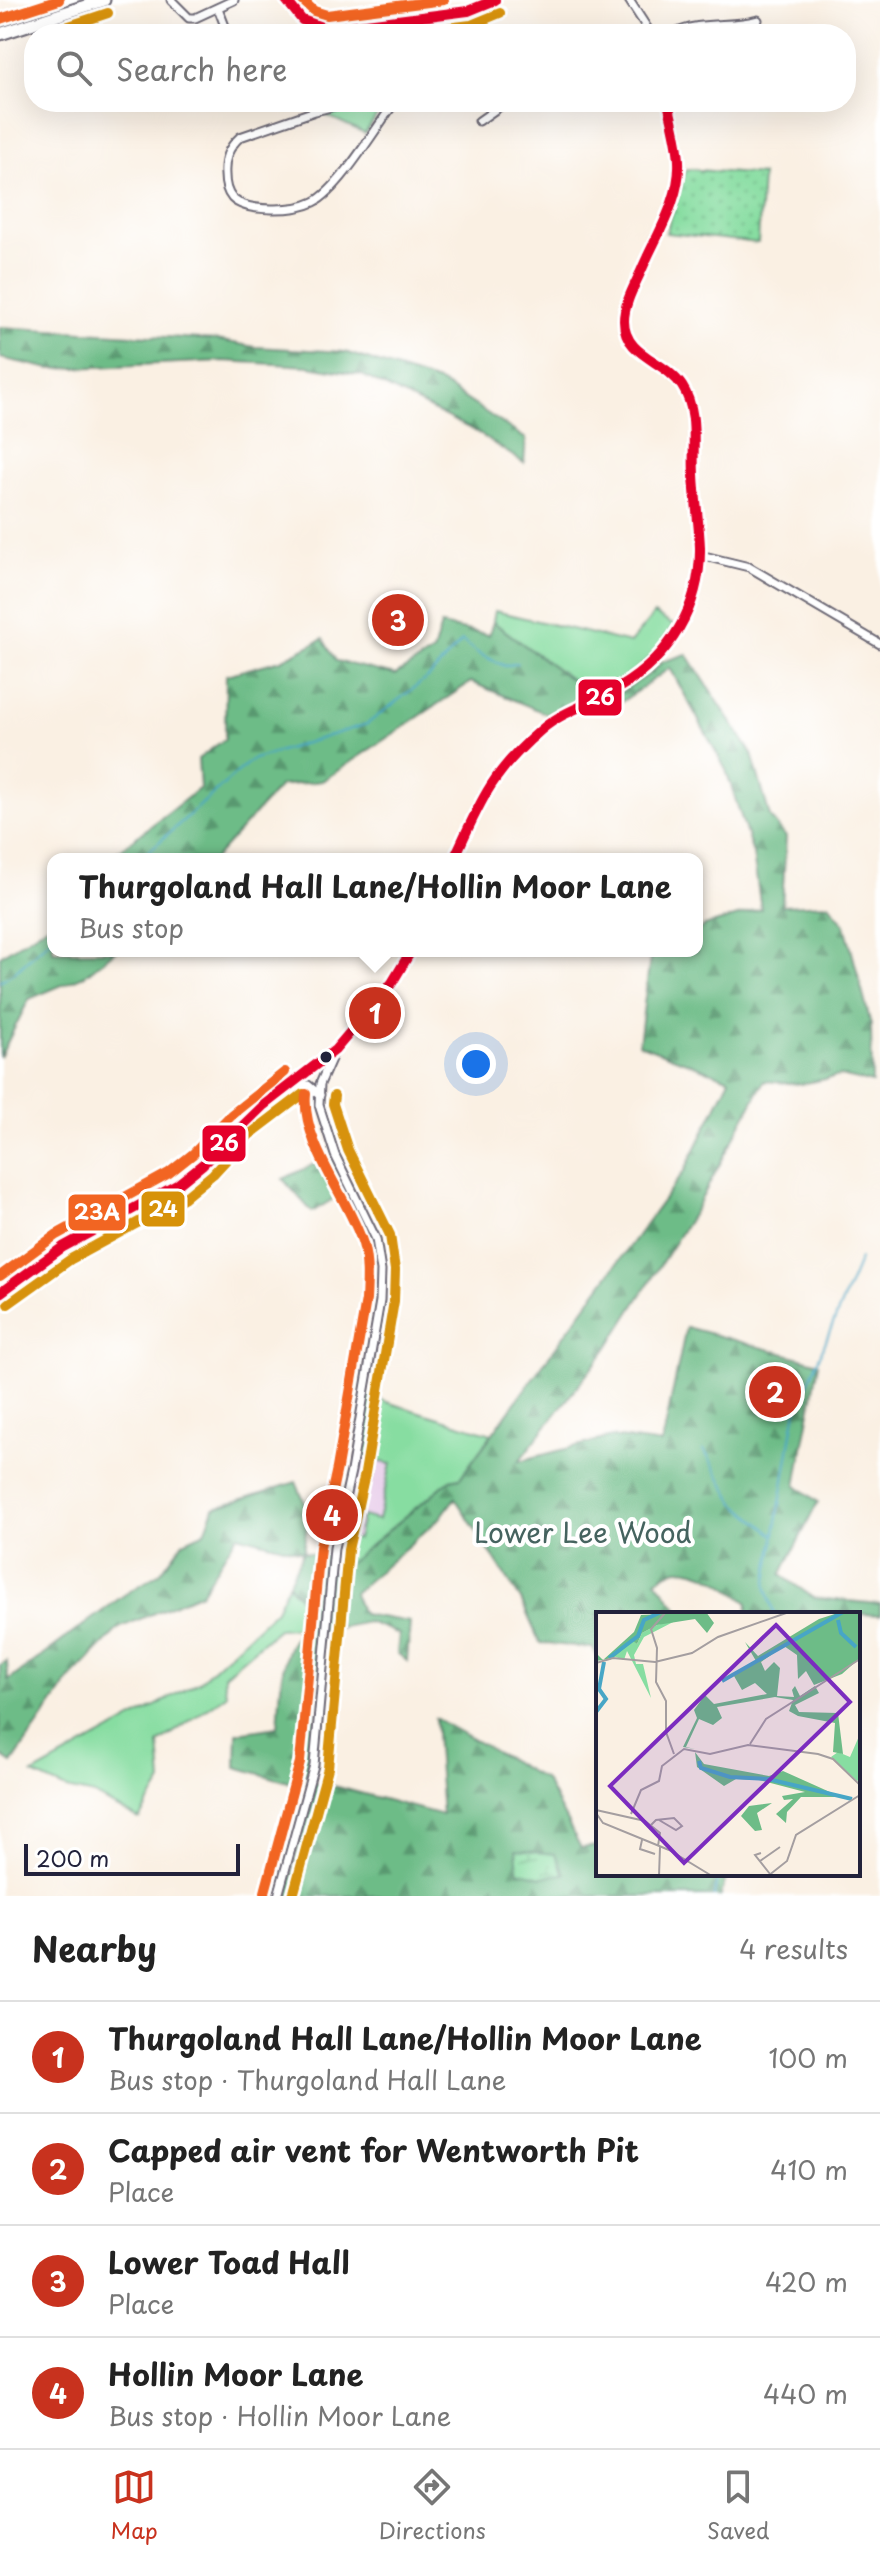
<!DOCTYPE html>
<meta charset="utf-8">
<style>
:root{--surface:#fff;--page:#f6f6f6;--text:#222;--muted:#767676;--line:#e0e0e0;--accent:#c8321e}
body{margin:0;font-family:"Playpen Sans",sans-serif;background:var(--page);color:var(--text)}
.scale{position:absolute;left:24px;bottom:20px;width:216px;box-sizing:border-box;padding-left:8px;border:4px solid #22223b;border-top:0;font-size:22px;line-height:28px;white-space:nowrap;color:#22223b;-webkit-text-stroke:6px #fff;paint-order:stroke}
.you{position:absolute;left:476px;top:1064px;width:28px;height:28px;margin:-20px;border:6px solid #fff;border-radius:50%;background:#1a73e8;box-shadow:0 0 0 12px #1a73e833}
.badge{display:grid;place-items:center;width:52px;height:52px;border-radius:50%;background:var(--accent);color:#fff;font-size:26px;font-weight:700}
.pin{position:absolute;translate:-50% -50%;border:4px solid #fff;box-shadow:0 2px 8px #0006}
.popup{position:absolute;left:47px;top:853px;width:656px;height:104px;box-sizing:border-box;display:grid;place-content:center;border-radius:16px;background:var(--surface);filter:drop-shadow(0 2px 6px #0005);font-size:26px;white-space:nowrap;color:var(--muted)}
.popup b{font-size:30px;color:var(--text)}
.popup::after{content:'';position:absolute;left:50%;top:100%;margin-left:-16px;border:16px solid transparent;border-top-color:var(--surface)}
.list{margin:0;padding:0;list-style:none}
h2{display:flex;justify-content:space-between;align-items:center;height:104px;margin:0;padding:0 32px;font-size:34px}
h2 small{font-size:26px;font-weight:400;color:var(--muted)}
.list li{display:grid;grid-template-columns:52px 1fr auto;gap:24px;align-items:center;box-sizing:border-box;height:112px;padding:0 32px;border-top:2px solid var(--line)}
.list b{display:block;font-size:30px;white-space:nowrap}
.list p{margin:0;font-size:26px;white-space:nowrap;color:var(--muted)}
.list em{font-size:26px;font-style:normal;color:var(--muted)}
.icon{flex:none;width:44px;height:44px;fill:none;stroke:currentColor;stroke-width:2;stroke-linecap:round;stroke-linejoin:round}
.map{position:relative;flex:none;width:880px;height:1896px;overflow:hidden}
.search{position:absolute;background:var(--surface);box-shadow:0 8px 32px #0002;left:24px;right:24px;top:24px;height:88px;display:flex;align-items:center;gap:20px;box-sizing:border-box;padding:0 28px;border-radius:32px;color:var(--muted);font-size:30px}
.sheet{height:552px;background:var(--surface)}
nav{display:flex;justify-content:space-around;align-items:center;box-sizing:border-box;height:112px;border-top:2px solid var(--line);background:var(--surface);font-size:22px;color:var(--muted)}
nav a{display:grid;justify-items:center;gap:4px}
nav .on{color:var(--accent)}
.map>svg:first-child{display:block}
.built{fill:#ead1ec}
.green{fill:#87dda1;stroke:#54806e;stroke-width:2}
.forest{fill:url(#forest-firs);stroke:#486f61;stroke-width:2}
.wetland{fill:url(#wetland-marsh);stroke:#54806e;stroke-width:2}
.garden{fill:url(#garden-dots);stroke:#54806e;stroke-width:2}
.lines{fill:none;stroke-linecap:round;stroke-linejoin:round}
.stream{stroke:#47a6c6;stroke-width:2}
.minor-casing{stroke:#6e6a76;stroke-width:11}
.highway-casing{stroke:#6e6a76;stroke-width:15}
.minor{stroke:#fff;stroke-width:7}
.highway{stroke:#fff;stroke-width:11}
.bus-1-casing{stroke:#fff;stroke-width:16}
.bus-2-casing{stroke:#fff;stroke-width:16}
.bus-3-casing{stroke:#fff;stroke-width:16}
.bus-1{stroke:#e4002b;stroke-width:10}
.bus-2{stroke:#d79209;stroke-width:10}
.bus-3{stroke:#f26522;stroke-width:10}
.bus-dot{fill:#22223b;stroke:#fff;stroke-width:3}
.labels{text-anchor:middle;dominant-baseline:central;stroke-width:8;stroke-linejoin:round;paint-order:stroke}
.park-label{font-size:28px;fill:#45635f;stroke:#fff}
.inset-river{fill:none;stroke:#47a6c6;stroke-width:4}
.inset-road{fill:none;stroke:#a49ea0;stroke-width:2}
.view{fill:#7b2cbf;fill-opacity:0.15;stroke:#7b2cbf;stroke-width:4}
.inset-edge{fill:none;stroke:#22223b;stroke-width:4}
.line-badge{stroke:#fff;stroke-width:3}
.badge-label{font-size:22px;text-anchor:middle;font-weight:bold;fill:#fff}
</style>
<div class="map">
<svg width="880" height="1896" viewBox="0 0 880 1896">
<defs>
<pattern id="forest-firs" width="22" height="20" patternUnits="userSpaceOnUse" patternTransform="scale(2)"><rect width="22" height="20" fill="#6dbc87"/><path d="M5 1l3.5 6h-7zM16 11l3.5 6h-7z" fill="#599870"/></pattern>
<pattern id="wetland-marsh" width="20" height="14" patternUnits="userSpaceOnUse" patternTransform="scale(2)"><rect width="20" height="14" fill="#87dda1"/><path d="M1 5h8M5 5V1M11 12h8M15 12V8" fill="none" stroke="#74bd8c"/></pattern>
<pattern id="garden-dots" width="8" height="8" patternUnits="userSpaceOnUse" patternTransform="scale(2)"><rect width="8" height="8" fill="#87dda1"/><path d="M2 2h.1M6 6h.1" fill="none" stroke="#74bd8c" stroke-width="1.8" stroke-linecap="round"/></pattern>
</defs>
<rect width="100%" height="100%" fill="#fff"/>
<filter id="ink" filterUnits="userSpaceOnUse"><feTurbulence type="fractalNoise" baseFrequency=".0125" numOctaves="2"/><feDisplacementMap in="SourceGraphic" scale="16" xChannelSelector="R" yChannelSelector="G"/><feConvolveMatrix kernelMatrix="1 2 1 2 8 2 1 2 1" color-interpolation-filters="sRGB"/></filter>
<filter id="wash" filterUnits="userSpaceOnUse"><feTurbulence type="fractalNoise" baseFrequency=".006" numOctaves="4" result="noise"/><feDisplacementMap in="SourceGraphic" scale="32" xChannelSelector="R" yChannelSelector="G"/><feGaussianBlur stdDeviation="1.8" result="paint"/><feColorMatrix in="noise" values="0 0 0 0 0 0 0 0 0 0 0 0 0 0 0 0 0 1.4 0 .05"/><feComposite in="paint" operator="in"/></filter>
<g filter="url(#wash)">
<rect width="100%" height="100%" fill="#faf0e3"/>
<!-- built -->
<path class="built" d="M358,1457l33,6 -13,57 -21,19 -15,-2z"/>
<!-- green -->
<path class="green" d="M371,106l9,5 -15,22 -40,-18z
M495,611l135,32 24,-29 19,11c-16,36 -47,53 -81,70l-99,-73z
M367,1396l125,38 -32,44 -10,2 -112,92 4,-35 15,2 5,-23 16,4 13,-56 -33,-7z
M288,1584l25,30 -16,14 -19,1 -54,46 2,20 -67,48 3,39 -23,37 -45,-24 -28,-6 -33,-15 167,-93 76,-71z"/>
<!-- forest -->
<path class="forest" d="M0,327l217,13 38,7 90,5 96,31 85,56 -2,24 -51,-33 -111,-55 -54,-9 -85,-5 -172,8 -51,-11z
M493,622l99,73 -45,19 -76,-32 -149,99 -42,5 -66,73h-106l92,-71 -2,-29 27,-20 1,-64 55,-15 42,-21 13,22 59,14 38,-23 8,-27 48,10z
M687,654l65,100 18,63 16,20 -4,69 47,-2 16,21 26,100 1,58 -32,-7 -39,8 -37,-3 -67,126 -91,143 -87,111 93,-24 50,7 24,-117 133,36 -23,122 22,17 -37,73 33,23 66,6v11l-79,-4 -1,3h-53l1,-11c-19,-15 -42,-34 -69,-34 -7,0 -16,7 -23,11l26,34h-84v45l-5,-11 -53,-5 -19,-43 -66,-102 -15,20 -86,75 8,21 48,8 -3,39 -10,-8 2,-19 -31,-12 -47,9 -10,133 -12,21 -63,-18 1,-34 41,-6c4,-44 -1,-81 35,-113l-25,-30 15,-32 -66,-17 -36,58 -82,35 -49,51 -58,84 -12,-8v-90l7,-4 1,20 116,-86 36,-22 23,-31 22,-10 9,-24 82,-26 13,31 -6,39 25,4 1,16h9l112,-92 10,-2 225,-308 45,-91 -91,-35 11,-86 14,-7h33v-19l8,-6 56,-17 -8,-55 -27,-84 -56,-102 -60,42 -8,-7 46,-28 14,-13z
M53,922v29h62l-31,25 -55,23 -29,58v-101z
M331,1156l17,34 -36,22 -29,-33z
M435,1718l110,62 36,68 17,-2v28h129l-6,22h-434l26,-113 25,4 104,28z"/>
<!-- wetland -->
<path class="wetland" d="M516,1850l39,4 9,20 -23,3 -23,-6z"/>
<!-- garden -->
<path class="garden" d="M686,169l76,6 -4,68 -92,-10z"/>
<g class="lines">
<!-- stream -->
<path class="stream" d="M140,859l111,-99 116,-36 64,-49 31,-34 17,13 26,12 12,-3
M0,981l13,-8 40,-36
M704,1450l31,53 38,31
M774,1614l-8,-28 29,-171 65,-156
M714,1896l4,-22"/>
</g>
</g>
<g filter="url(#ink)">
<g class="lines">
<!-- minor casing -->
<g class="minor-casing">
<path id="minor" d="M171,0l18,18h6l39,-18
M286,0c10,19 20,26 41,29l141,-18 27,-11
M629,0l22,34
M218,8l10,26
M468,11l6,23
M411,17l4,17
M673,34c28,-14 57,-6 85,-14
M350,102l-35,9 -75,26c-12,11 -16,22 -15,38 0,8 1,16 7,23 15,15 64,13 82,4 25,-12 63,-76 81,-100
M479,121l27,-19
M700,555l49,12 131,77
M454,859c11,-23 20,-50 33,-71 15,-24 41,-48 63,-66 14,-12 32,-16 49,-24 60,-27 101,-77 101,-145 0,-26 -4,-53 -6,-79 -2,-30 6,-68 -16,-94 -18,-22 -54,-23 -54,-59 0,-13 8,-28 13,-40 13,-33 33,-66 41,-101 5,-25 -5,-53 -10,-78
M294,1083l14,2 12,10
M0,1293l63,-46 114,-62 26,-21 61,-59 71,-55 57,-67 19,-32
M278,1896l36,-131 20,-217 17,-77 29,-170 1,-30 -5,-32 -41,-84 -16,-50 1,-21 15,-34"/>
</g>
<!-- highway casing -->
<g class="highway-casing">
<path id="highway" d="M0,34l104,-34"/>
</g>
<!-- minor -->
<use href="#minor" class="minor"/>
<!-- highway -->
<use href="#highway" class="highway"/>
<!-- bus-1 casing -->
<g class="bus-1-casing">
<path id="bus-1" d="M286,0l16,20 25,9 141,-18 27,-11
M454,859c26,-57 37,-86 87,-129 23,-20 53,-27 79,-43 50,-30 81,-81 80,-140 -1,-24 -5,-48 -6,-73 -2,-29 5,-62 -12,-88 -17,-26 -58,-30 -58,-65 0,-18 11,-36 18,-52 14,-33 39,-70 37,-108 -1,-20 -7,-39 -11,-59
M0,1293l63,-46 114,-62 26,-21 61,-59 71,-55 57,-67 19,-32"/>
</g>
<!-- bus-2 casing -->
<g class="bus-2-casing">
<path id="bus-2" d="M45,34l63,-21
M398,34l73,-9 29,-12
M8,1304l63,-45 114,-62 28,-23 36,-39 54,-41
M293,1896l35,-128 20,-218 17,-77 29,-172 1,-31 -5,-35 -42,-85 -15,-46 1,-8"/>
</g>
<!-- bus-3 casing -->
<g class="bus-3-casing">
<path id="bus-3" d="M302,0l12,11 13,4 117,-15
M0,19l59,-19
M0,1276l56,-41 113,-62 24,-19 38,-39 54,-43
M265,1892l35,-130 20,-215 17,-79 29,-168c1,-19 2,-38 -3,-56 -14,-45 -62,-101 -57,-150"/>
</g>
<!-- bus-1 -->
<use href="#bus-1" class="bus-1"/>
<!-- bus-2 -->
<use href="#bus-2" class="bus-2"/>
<!-- bus-3 -->
<use href="#bus-3" class="bus-3"/>
</g>
</g>
<!-- markers -->
<circle class="bus-dot" cx="326" cy="1057" r="7"/>
<g class="labels">
<!-- park labels -->
<g class="park-label">
<text x="583" y="1531">Lower Lee Wood</text>
</g>
</g>
<!-- overview -->
<g transform="translate(596 1612)">
<rect width="264" height="264" fill="#faf0e3"/>
<path d="M83,7l-35,18 -10,18 2,9h7l8,34 -24,-47 -3,9 -11,-4 20,-16 4,4 5,-11 15,-8zM264,122v45l-3,2 -26,-24 7,-5 12,5z" fill="#87dda1"/>
<path d="M110,0l8,11 -7,10 -12,-14 -38,6 -15,8 -5,11 -4,-3 -20,17 -17,3v-8l7,7 31,-28 7,-17zM245,0h19v46l-18,16 -28,11 -8,-14 -8,8 -1,-24 -13,-9 -23,16 4,9 9,-9 6,6 -3,28 17,1 -2,-7 3,-4 5,10 15,-10 4,7 -24,12 4,7 39,1 5,41 -10,-2 2,-29 -37,-7 -9,-5 4,-11 -18,-3 -58,10 5,11 -9,7 -14,-6 -13,28 9,2 -12,-2 14,-29 -3,-8 11,-15 9,9 53,-10 -12,-11 -13,7 -8,-14 22,-15 -11,-19 13,14 61,-37zM99,140l9,12 65,12 14,-5 58,26h-40l-14,15 -1,11 -10,-9 17,-15 -9,1 -2,-4 23,-4 -46,-12 -23,-1 -12,7 -27,-19zM176,191l-15,10 5,17 -7,1 -14,-15 8,-10z" fill="#6dbc87"/>
<path class="inset-river" d="M242,8l3,13 15,14M13,46l29,-22 6,-16 17,-8M126,69l121,-69M0,100l10,-13 -7,-10 5,-27M103,149l2,7 29,9 38,2 84,20"/>
<path class="inset-road" d="M70,0l-15,17 6,19 -1,34 10,19v31l8,22M0,51l17,-5 42,4 37,-9 26,-16 71,-25M154,132l16,-25 94,-60M0,198l49,11 15,12 -2,13M0,201l7,10 66,27 43,26M35,202l10,-24 18,-9 3,-15 22,-17 26,5 38,-9 70,9 15,5 27,26M55,213l5,-5 18,-2 8,8 -6,4 -17,-10M46,228l-2,9 15,5M165,241l-6,2 15,19M164,249l20,-14M63,264l1,-29M172,264l19,-15 9,-26 64,-40"/>
<path class="view" d="M180,13l74,77 -166,161 -74,-77z"/>
<rect width="264" height="264" class="inset-edge"/>
</g>
<g class="line-badge">
<rect x="577" y="678" width="46" height="39" rx="8" fill="#e4002b"/>
<rect x="201" y="1124" width="46" height="39" rx="8" fill="#e4002b"/>
<rect x="140" y="1190" width="46" height="38" rx="8" fill="#d79209"/>
<rect x="67" y="1193" width="60" height="39" rx="8" fill="#f26522"/>
</g>
<g class="badge-label">
<text x="600" y="705">26</text>
<text x="224" y="1151">26</text>
<text x="163" y="1217">24</text>
<text x="97" y="1220">23A</text>
</g>
</svg>
<div class="scale">200 m</div>
<div class="you"></div>
<div class="pin badge" style="left:375px;top:1013px">1</div>
<div class="popup"><b>Thurgoland Hall Lane/Hollin Moor Lane</b>Bus stop</div>
<div class="pin badge" style="left:775px;top:1392px">2</div>
<div class="pin badge" style="left:398px;top:620px">3</div>
<div class="pin badge" style="left:332px;top:1515px">4</div>
<div class="search"><svg class="icon" aria-label="search" viewBox="0 0 24 24"><circle cx="10" cy="10" r="6"/><path d="M15 15l6 6"/></svg>Search here</div>
</div>
<section class="sheet">
<h2>Nearby<small>4 results</small></h2>
<ul class="list">
<li><span class="badge">1</span><div><b>Thurgoland Hall Lane/Hollin Moor Lane</b><p>Bus stop · Thurgoland Hall Lane</p></div><em>100 m</em></li>
<li><span class="badge">2</span><div><b>Capped air vent for Wentworth Pit</b><p>Place</p></div><em>410 m</em></li>
<li><span class="badge">3</span><div><b>Lower Toad Hall</b><p>Place</p></div><em>420 m</em></li>
<li><span class="badge">4</span><div><b>Hollin Moor Lane</b><p>Bus stop · Hollin Moor Lane</p></div><em>440 m</em></li>
</ul>
</section>
<nav>
<a class="on"><svg class="icon" aria-label="map" viewBox="0 0 24 24"><path d="M3 6l6-2 6 2 6-2v14l-6 2-6-2-6 2zM9 4v14M15 6v14"/></svg>Map</a>
<a><svg class="icon" aria-label="directions" viewBox="0 0 24 24"><path d="M12 3l9 9-9 9-9-9zM9 14v-3h6M13 9l2 2-2 2"/></svg>Directions</a>
<a><svg class="icon" aria-label="saved" viewBox="0 0 24 24"><path d="M7 4h10v16l-5-4-5 4z"/></svg>Saved</a>
</nav>
